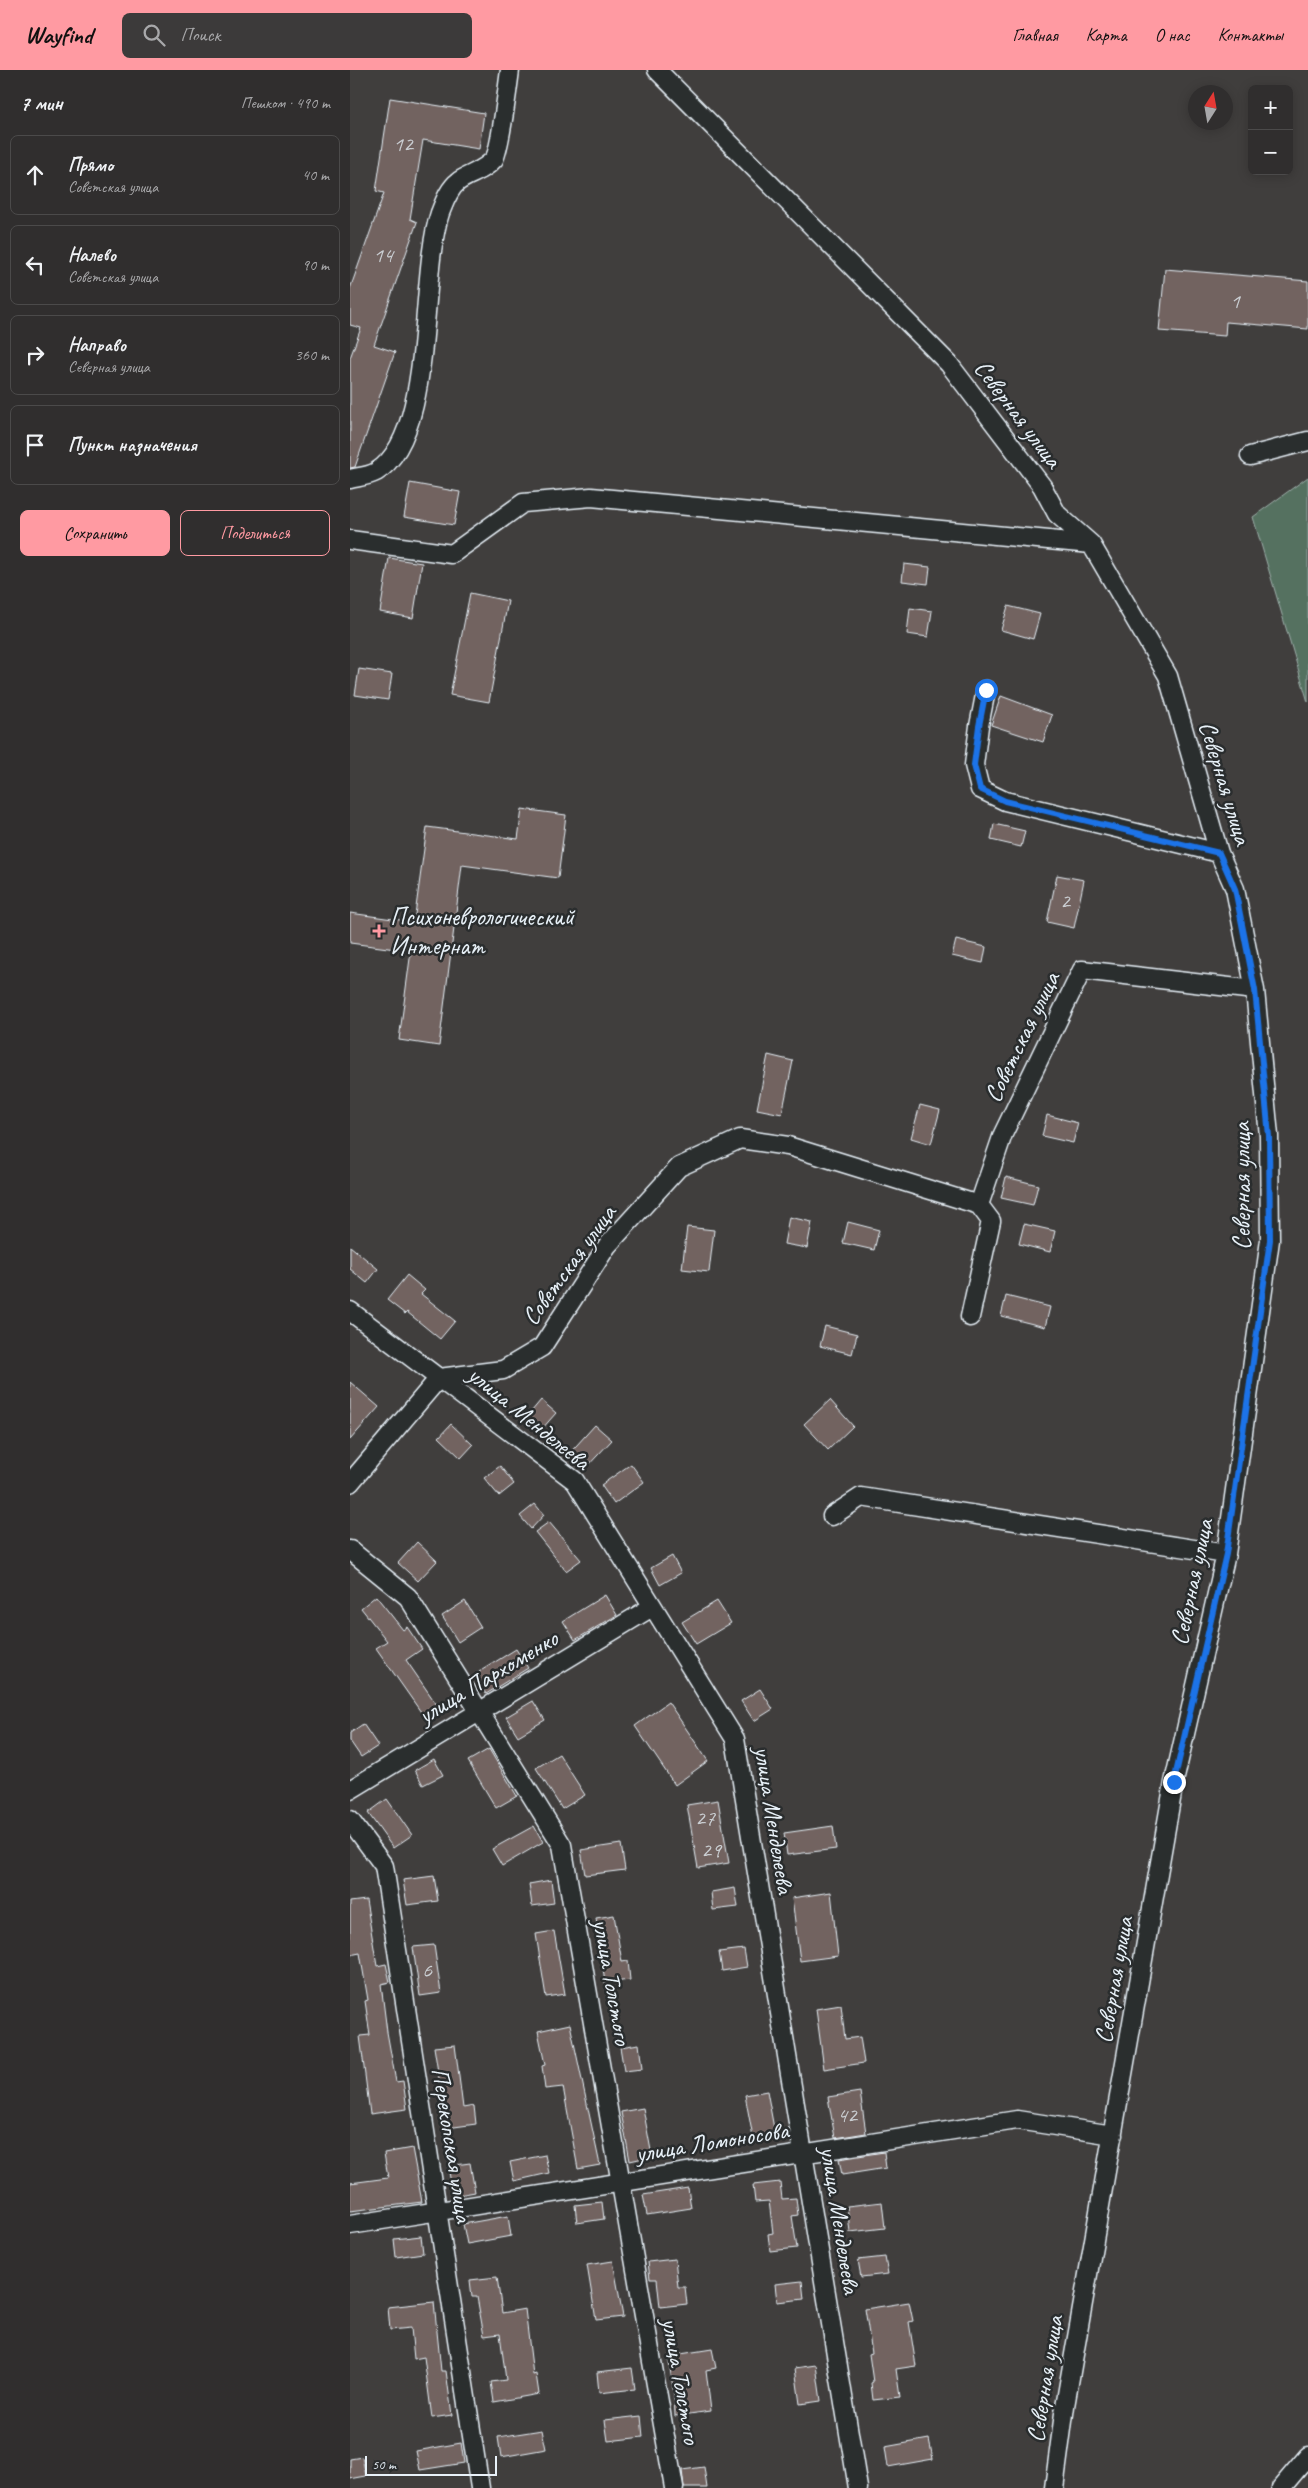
<!DOCTYPE html>
<html lang="ru">
<meta charset="utf-8">
<style>
:root{--surface:#302e2e;--page:#3c3a3a;--text:#f1f3f6;--muted:#a8a8aa;--line:#4b4a4a;--accent:#ff9aa2}
body{margin:0;font-family:Caveat,sans-serif;background:var(--page);color:var(--text)}
.controls{position:absolute;right:15px;top:15px;display:grid;overflow:hidden;border-radius:8px;box-shadow:0 2px 12px #0003}
.controls button{width:45px;height:45px;display:grid;place-items:center;padding:0;border:0;border-bottom:1px solid var(--line);background:var(--surface);color:var(--text);font:25px sans-serif}
.compass{position:absolute;left:838px;top:15px;width:45px;height:45px;border-radius:50%;background:var(--surface);box-shadow:0 2px 12px #0003;rotate:11deg}
.scale{position:absolute;left:15px;bottom:12px;width:132px;box-sizing:border-box;padding-left:5px;border:2px solid #e8f1f8;border-top:0;font-size:14px;line-height:18px;white-space:nowrap;color:#e8f1f8;-webkit-text-stroke:4px #2a2d2e;paint-order:stroke}
.stop{position:absolute;width:15px;height:15px;margin:-11px;border:4px solid #1a73e8;border-radius:50%;background:#fff}
.stop.end{background:#1a73e8;border-color:#fff;box-shadow:0 1px 5px #0008}
.list{margin:0;padding:0;list-style:none}
h2{display:flex;justify-content:space-between;align-items:center;height:65px;margin:0;padding:0 20px;font-size:21px}
h2 small{font-size:16px;font-weight:400;color:var(--muted)}
.list li{display:grid;grid-template-columns:32px 1fr auto;gap:15px;align-items:center;box-sizing:border-box;height:80px;margin:0 10px 10px;padding:0 10px;border:1px solid var(--line);border-radius:8px}
.list b{display:block;font-size:19px;white-space:nowrap}
.list p{margin:0;font-size:16px;white-space:nowrap;color:var(--muted)}
.list em{font-size:16px;font-style:normal;color:var(--muted)}
.actions{display:flex;gap:10px;padding:15px 20px}
.actions a{flex:1;padding:11px 0;border:1px solid var(--accent);border-radius:8px;text-align:center;font-size:18px;color:var(--accent)}
.actions .main{background:var(--accent);color:#111}
.icon{flex:none;width:28px;height:28px;fill:none;stroke:currentColor;stroke-width:2;stroke-linecap:round;stroke-linejoin:round}
.map{position:relative;flex:none;width:958px;height:2418px;overflow:hidden}
header{display:flex;align-items:center;gap:30px;box-sizing:border-box;height:70px;padding:0 25px;background:var(--accent);color:#111}
header strong{font-size:24px}
nav{display:flex;gap:28px;margin-inline-start:auto;font-size:18px}
.search{width:350px;height:45px;background:var(--page);display:flex;align-items:center;gap:12px;box-sizing:border-box;padding:0 18px;border-radius:8px;color:var(--muted);font-size:19px}
main{display:flex}
aside{flex:1;background:var(--surface)}
.map>svg:first-child{display:block}
.green{fill:#557160;stroke:#9eb1ac}
.building{fill:#726461;stroke:#e8f1f8}
.lines{fill:none;stroke-linecap:round;stroke-linejoin:round}
.minor-casing{stroke:#e8f1f8;stroke-width:21}
.minor{stroke:#2a2d2e;stroke-width:18}
.route{stroke:#1a73e8;stroke-width:6}
.poi-dot{fill:#ff9aa2;stroke:#2a2d2e;stroke-width:2}
.labels{text-anchor:middle;dominant-baseline:central;stroke-width:5;stroke-linejoin:round;paint-order:stroke}
.number-label{font-size:22px;fill:#caced2}
.street-label{font-size:25px;fill:#e8f1f8;stroke:#2a2d2e}
.poi-label{font-size:25px;fill:#e8f1f8;stroke:#2a2d2e;text-anchor:start}
</style>
<header>
<strong>Wayfind</strong>
<div class="search"><svg class="icon" aria-label="search" viewBox="0 0 24 24"><circle cx="10" cy="10" r="6"/><path d="M15 15l6 6"/></svg>Поиск</div>
<nav><a>Главная</a><a>Карта</a><a>О нас</a><a>Контакты</a></nav>
</header>
<main>
<aside>
<h2>7 мин<small>Пешком · 490 m</small></h2>
<ul class="list">
<li><svg class="icon" aria-label="ahead" viewBox="0 0 24 24"><path d="M12 20V5M6 11l6-6 6 6"/></svg><div><b>Прямо</b><p>Советская улица</p></div><em>40 m</em></li>
<li><svg class="icon" aria-label="left" viewBox="0 0 24 24"><path d="M17 20v-9H6M10 6l-5 5 5 5"/></svg><div><b>Налево</b><p>Советская улица</p></div><em>90 m</em></li>
<li><svg class="icon" aria-label="right" viewBox="0 0 24 24"><path d="M7 20v-9h11M14 6l5 5-5 5"/></svg><div><b>Направо</b><p>Северная улица</p></div><em>360 m</em></li>
<li><svg class="icon" aria-label="arrive" viewBox="0 0 24 24"><path d="M6 21V4h12l-3 4 3 4H6"/></svg><div><b>Пункт назначения</b></div></li>
</ul>
<div class="actions"><a class="main">Сохранить</a><a>Поделиться</a></div>
</aside>
<div class="map">
<svg width="958" height="2418" viewBox="0 0 958 2418">
<rect width="100%" height="100%" fill="#403e3d"/>
<filter id="ink" filterUnits="userSpaceOnUse"><feTurbulence type="fractalNoise" baseFrequency=".02" numOctaves="2"/><feDisplacementMap in="SourceGraphic" scale="10" xChannelSelector="R" yChannelSelector="G"/><feConvolveMatrix kernelMatrix="1 2 1 2 8 2 1 2 1" color-interpolation-filters="sRGB"/></filter>
<g filter="url(#ink)">
<!-- green -->
<path class="green" d="M958,407v225l-55,-185z"/>
<!-- building -->
<path class="building" d="M40,28l94,15 -5,36 -56,-9 -13,79 7,3 -43,123 21,7 -40,115 -5,1v-110l11,-30 -11,-3v-36l34,-96 -8,-2z
M815,199l143,12v48l-82,-7 -1,14 -66,-5z
M60,413l50,9 -6,33 -50,-8z
M39,488l33,5 -9,55 -33,-6z
M554,494l26,3 -2,17 -26,-3z
M120,523l38,8 -19,101 -39,-7z
M658,536l32,8 -7,25 -32,-9z
M560,538l22,3 -4,26 -21,-3z
M9,599l33,5 -4,26 -33,-5z
M651,626l51,19 -9,27 -52,-17z
M172,739l44,6 -8,63 -96,-13 -23,181 -40,-6 12,-89 -61,-8v-30l64,9 13,-95 91,12z
M644,754l31,7 -4,16 -30,-7z
M707,805l27,5 -10,48 -27,-6z
M606,870l30,7 -3,16 -31,-7z
M418,985l25,6 -11,53 -25,-5z
M570,1035l20,5 -9,34 -20,-6z
M697,1045l31,8 -5,20 -31,-7z
M656,1107l32,8 -5,20 -32,-7z
M439,1147l23,5 -5,26 -23,-4z
M498,1152l31,8 -5,20 -31,-7z
M674,1154l31,7 -5,21 -31,-8z
M337,1157l27,3 -5,42 -27,-3z
M0,1176l28,23 -11,14 -17,-14z
M57,1205l18,15 -4,4 34,27 -15,18 -33,-27 -2,2 -18,-14z
M656,1226l44,11 -5,20 -44,-11z
M475,1256l32,8 -5,20 -32,-8z
M0,1312l29,25 -29,33z
M191,1330l15,13 -15,17 -15,-12z
M480,1330l23,26 -25,24 -24,-26z
M101,1354l22,21 -12,13 -22,-21z
M245,1355l17,15 -29,31 -16,-15z
M281,1394l13,18 -30,22 -13,-19z
M150,1396l14,18 -15,12 -15,-18z
M185,1434l9,11 -13,14 -11,-13z
M199,1452l32,38 -15,11 -31,-39z
M67,1472l20,19 -19,20 -20,-18z
M322,1486l9,17 -21,12 -9,-17z
M255,1525l12,20 -42,25 -12,-19z
M26,1526l27,34 4,-3 15,22 -16,11 31,45 -14,10 -47,-67 11,-7 -26,-33z
M115,1531l16,26 -23,15 -16,-26z
M367,1531l14,22 -35,21 -14,-22z
M166,1579l12,19 -42,26 -12,-19z
M410,1619l13,20 -19,12 -13,-20z
M183,1631l12,19 -27,16 -12,-19z
M318,1632l40,59 -33,24 -40,-59z
M13,1654l15,22 -17,11 -11,-16v-8z
M139,1679l28,47 -21,12 -28,-47z
M209,1684l26,41 -23,14 -26,-41z
M84,1689l9,16 -20,10 -8,-15z
M37,1729l25,36 -19,13 -25,-35z
M368,1730l11,63 -31,5 -11,-63z
M184,1756l9,16 -41,24 -10,-17z
M483,1756l3,23 -49,6 -3,-22z
M271,1774l4,26 -40,5 -4,-25z
M84,1806l4,25 -31,4 -4,-25z
M201,1810l3,23 -22,3 -3,-22z
M385,1818l3,19 -25,3 -2,-18z
M481,1822l7,64 -38,5 -8,-63z
M16,1830l11,66 9,-2 4,18 -9,2 6,48 9,50 7,-1 4,28 -37,5 -10,-78 10,-1 -5,-34 3,-1 -8,-47 -10,2v-53z
M264,1845l8,47 6,-1 2,19 -25,3 -9,-65z
M204,1861l11,63 -19,3 -10,-63z
M84,1875l7,48 -21,3 -7,-49z
M394,1879l3,18 -25,4 -3,-19z
M491,1935l4,34 15,-2 4,26 -40,6 -8,-60z
M220,1954l30,141 -22,4 -15,-82 -18,2 -3,-23 3,-1 -7,-34z
M289,1974l3,25 -18,2 -4,-24z
M105,1975l8,63 11,-2 2,18 -29,4 -13,-81z
M417,2021l9,48 -22,4 -9,-48z
M510,2022l6,41 -31,5 -7,-41z
M293,2038l9,48 -22,5 -9,-49z
M62,2078l10,54 -72,9v-28l38,-5 -4,-25z
M534,2082l2,16 -44,7 -3,-16z
M195,2085l4,18 -35,8 -4,-19z
M120,2093l5,29 -22,4 -5,-30z
M430,2112l2,17 14,-1 2,17 -6,1 5,32 -27,3 -2,-17 5,-1 -4,-32 -14,1 -2,-17z
M338,2118l3,20 -44,7 -4,-20z
M252,2132l2,17 -27,4 -2,-18z
M532,2132l3,26 -35,4 -3,-26z
M158,2146l3,20 -44,8 -4,-20z
M71,2166l2,17 -27,4 -2,-18z
M535,2187l3,17 -27,3 -3,-17z
M325,2189l3,28h7l2,17 -27,3 -3,-28h-7l-2,-17z
M263,2191l10,56 -27,3 -9,-55z
M147,2207l5,36 23,-4 8,66 3,-1 3,20 -45,8 -3,-20 15,-2 -6,-46 -16,2 -7,-39h-5l-2,-17z
M452,2211l2,18 -27,3 -2,-18z
M84,2232l7,69h5l6,44 -20,3 -8,-61 -10,2 -3,-31 -21,2 -2,-23z
M559,2232l4,19 -4,1 7,44 -20,3 4,28 -27,3 -2,-17 2,-1 -4,-28 3,-1 -7,-44z
M362,2279l4,19 -10,2 5,41 -36,5 -1,-22 -6,-38z
M466,2295l5,36 -21,3 -5,-36z
M282,2298l3,21 -36,4 -2,-21z
M291,2346l2,21 -35,4 -3,-21z
M192,2360l4,19 -45,8 -3,-20z
M579,2369l4,20 -45,8 -3,-20z
M111,2373l3,20 -44,7 -4,-19z
M12,2387l4,19 -16,3v-20z
M354,2397l3,21h-23l-2,-18z"/>
<g class="lines">
<!-- minor casing -->
<g class="minor-casing">
<path id="minor" d="M307,0l292,294 93,122 15,28 34,30 77,132 51,177 16,36 20,101 14,146 1,104 -44,314 -52,228 -109,624 -11,82
M900,386l58,-15
M0,409c8,-2 19,-3 26,-7 60,-37 42,-194 64,-259 4,-10 9,-25 19,-32 12,-8 25,-10 35,-22 6,-8 14,-74 16,-89
M0,470l102,14 71,-51 68,-6 500,47
M636,620l-7,36 -5,39 6,24 25,12 214,52
M0,1241l225,170 160,258 123,749
M620,1247l21,-96 -12,-16
M0,1413l89,-105 64,-8 39,-23 65,-101 72,-79 61,-28 48,7 191,59 24,-71 79,-164 173,20
M482,1446l29,-19 365,57
M0,1480l58,47 154,248 112,643
M0,1720l302,-183
M0,1750l34,46 96,622
M0,2155l667,-105 96,15
M931,2418l27,-32"/>
</g>
<!-- minor -->
<use href="#minor" class="minor"/>
</g>
</g>
<g class="lines" filter="url(#ink)">
<!-- route -->
<path class="route" d="M636,620l-7,36 -5,39 6,24 25,12 214,52 16,36 20,101 14,146 1,104 -44,314 -52,228"/>
</g>
<!-- markers -->
<path class="poi-dot" d="M26.5 853.5h5v5h5v5h-5v5h-5v-5h-5v-5h5z"/>
<g class="labels">
<!-- number labels -->
<g class="number-label">
<text x="53" y="74">12</text>
<text x="33" y="185">14</text>
<text x="885" y="231">1</text>
<text x="715" y="831">2</text>
<text x="355" y="1748">27</text>
<text x="361" y="1780">29</text>
<text x="77" y="1900">6</text>
<text x="497" y="2045">42</text>
</g>
<!-- street labels -->
<g class="street-label">
<text transform="translate(668 344) rotate(53)">Северная улица</text>
<text transform="translate(875 713) rotate(73)">Северная улица</text>
<text transform="translate(672 967) rotate(-64)">Советская улица</text>
<text transform="translate(892 1116) rotate(-90)">Северная улица</text>
<text transform="translate(219 1195) rotate(-54)">Советская улица</text>
<text transform="translate(179 1348) rotate(39)">улица Менделеева</text>
<text transform="translate(842 1512) rotate(-78)">Северная улица</text>
<text transform="translate(138 1607) rotate(-31)">улица Пархоменко</text>
<text transform="translate(424 1750) rotate(81)">улица Менделеева</text>
<text transform="translate(764 1910) rotate(-80)">Северная улица</text>
<text transform="translate(262 1912) rotate(80)">улица Толстого</text>
<text transform="translate(362 2072) rotate(-9)">улица Ломоносова</text>
<text transform="translate(102 2075) rotate(81)">Перекопская улица</text>
<text transform="translate(490 2150) rotate(81)">улица Менделеева</text>
<text transform="translate(695 2309) rotate(-81)">Северная улица</text>
<text transform="translate(331 2311) rotate(80)">улица Толстого</text>
</g>
<!-- poi labels -->
<g class="poi-label">
<text x="40" y="847">Психоневрологический<tspan x="40" dy="29">Интернат</tspan></text>
</g>
</g>
</svg>
<div class="controls">
<button>+</button>
<button>−</button>
</div>
<svg class="compass" viewBox="-18 -18 36 36"><path d="M0-13l5 13h-10z" fill="#e53935"/><path d="M0 13l5-13h-10z" fill="#a8a8aa"/></svg>
<div class="scale">50 m</div>
<div class="stop" style="left:636px;top:620px"></div>
<div class="stop end" style="left:824px;top:1712px"></div>
</div>
</main>
